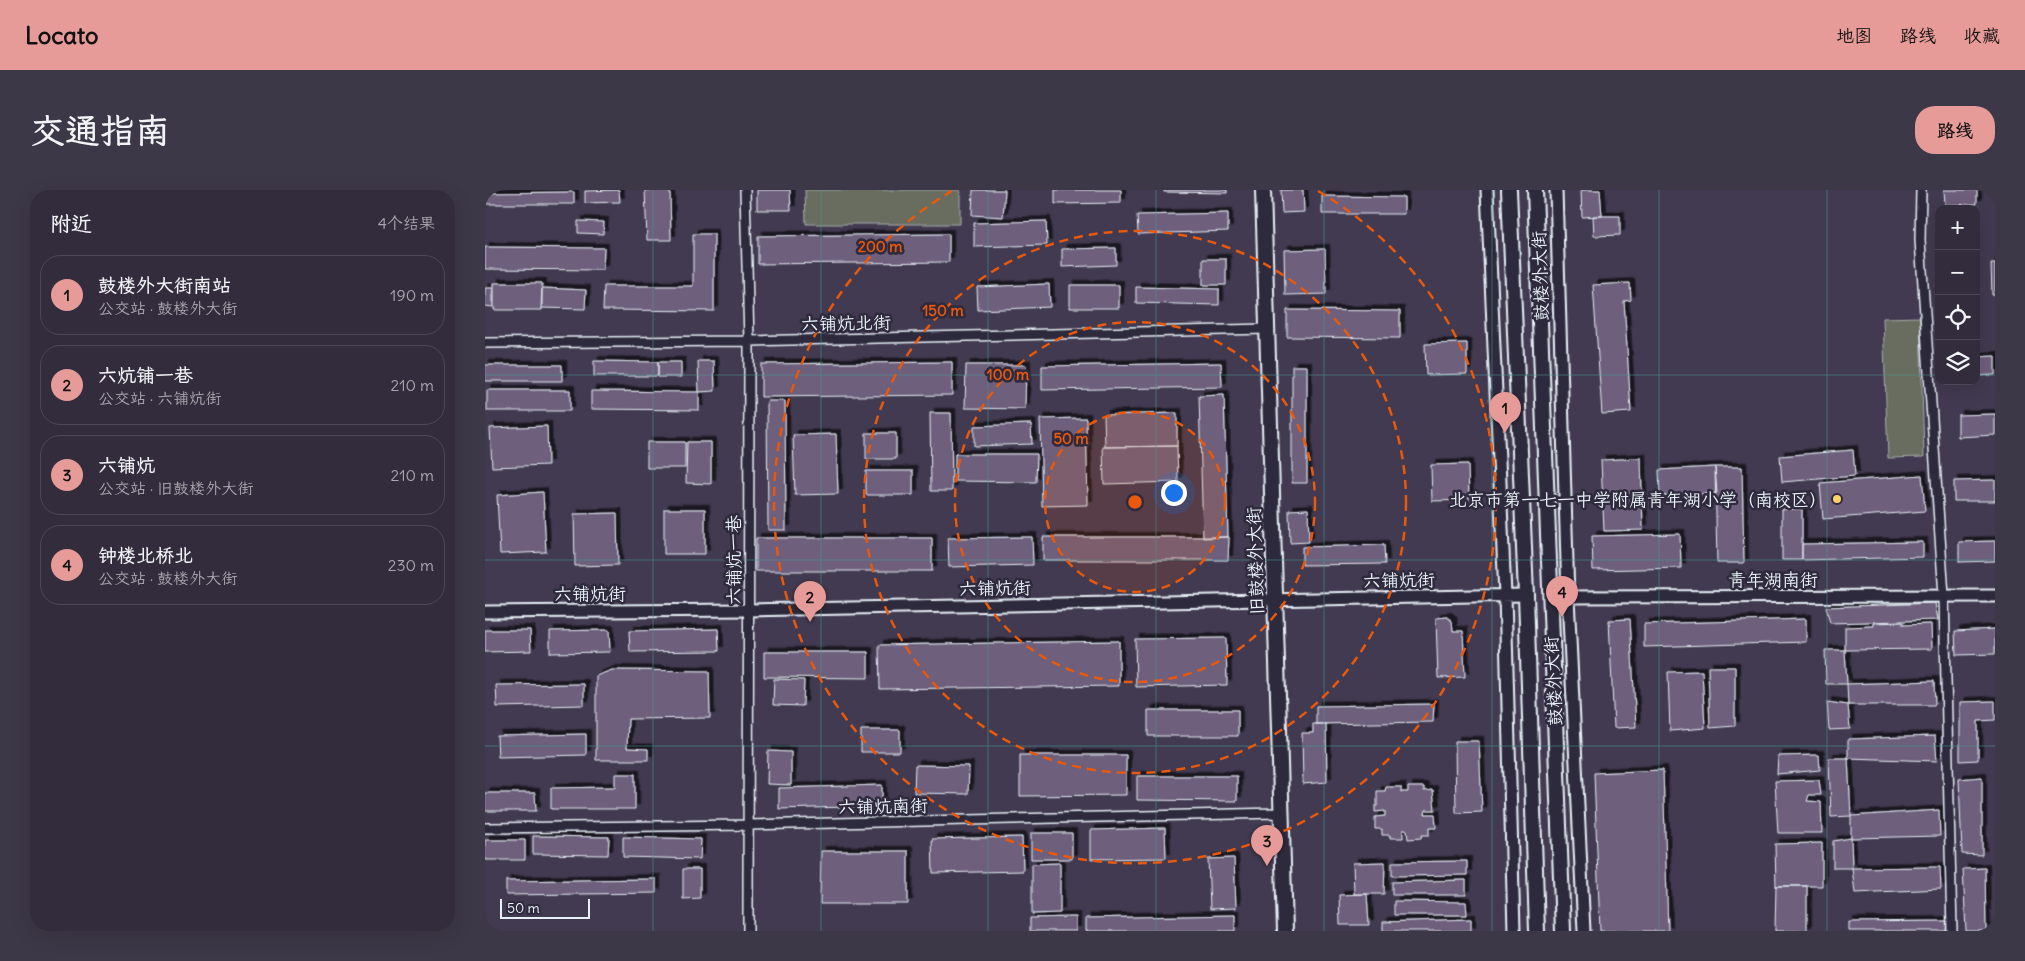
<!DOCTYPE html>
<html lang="zh">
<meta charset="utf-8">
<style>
:root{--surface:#322c3c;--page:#3d3847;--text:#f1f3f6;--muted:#a8a7af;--line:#4d4856;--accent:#e69b98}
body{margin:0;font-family:Delius,"LXGW WenKai TC",sans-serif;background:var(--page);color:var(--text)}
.controls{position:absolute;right:15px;top:15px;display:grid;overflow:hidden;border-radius:10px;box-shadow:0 5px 20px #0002}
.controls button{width:45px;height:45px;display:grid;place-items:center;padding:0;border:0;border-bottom:1px solid var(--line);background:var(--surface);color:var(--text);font:25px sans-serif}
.scale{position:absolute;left:15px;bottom:12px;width:90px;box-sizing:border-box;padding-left:5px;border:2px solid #e8f1f8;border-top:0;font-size:14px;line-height:18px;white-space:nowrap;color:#e8f1f8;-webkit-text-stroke:4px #2f2a3d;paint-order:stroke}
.you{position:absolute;left:688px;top:302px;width:18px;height:18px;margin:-12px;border:4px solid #fff;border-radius:50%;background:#1a73e8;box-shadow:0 0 0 8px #1a73e833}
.badge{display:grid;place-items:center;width:32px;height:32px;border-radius:50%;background:var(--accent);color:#111;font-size:16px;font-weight:700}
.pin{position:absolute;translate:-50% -41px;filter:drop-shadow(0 1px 2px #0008)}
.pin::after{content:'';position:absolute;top:26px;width:18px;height:15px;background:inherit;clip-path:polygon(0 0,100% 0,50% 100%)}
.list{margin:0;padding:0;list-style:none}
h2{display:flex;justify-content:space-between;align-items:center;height:65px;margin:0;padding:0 20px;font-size:21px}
h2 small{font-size:16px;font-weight:400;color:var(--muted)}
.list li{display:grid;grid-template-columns:32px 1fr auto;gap:15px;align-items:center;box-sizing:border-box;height:80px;margin:0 10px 10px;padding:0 10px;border:1px solid var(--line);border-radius:20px}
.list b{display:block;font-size:19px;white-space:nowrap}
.list p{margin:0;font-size:16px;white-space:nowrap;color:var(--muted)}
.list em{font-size:16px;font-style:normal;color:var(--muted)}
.icon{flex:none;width:28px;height:28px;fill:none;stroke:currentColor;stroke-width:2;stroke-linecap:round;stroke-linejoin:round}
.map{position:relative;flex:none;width:1510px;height:741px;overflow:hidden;border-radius:20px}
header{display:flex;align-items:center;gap:30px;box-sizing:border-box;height:70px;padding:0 25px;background:var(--accent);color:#111}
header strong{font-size:24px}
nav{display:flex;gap:28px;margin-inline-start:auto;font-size:18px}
.intro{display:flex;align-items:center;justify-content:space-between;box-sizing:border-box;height:120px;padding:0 30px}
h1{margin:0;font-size:35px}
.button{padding:12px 22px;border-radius:20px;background:var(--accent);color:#111;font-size:18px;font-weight:700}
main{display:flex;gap:30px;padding:0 30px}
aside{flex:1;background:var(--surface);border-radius:20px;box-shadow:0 5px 20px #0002}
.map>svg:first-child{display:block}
.green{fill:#676d60;stroke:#a8afac}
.building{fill:#6e5f7b;stroke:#e8f1f8;filter:url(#shadow)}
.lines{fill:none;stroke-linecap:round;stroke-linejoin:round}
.minor-casing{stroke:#e8f1f8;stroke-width:12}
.tertiary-casing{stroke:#e8f1f8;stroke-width:15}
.secondary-casing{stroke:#e8f1f8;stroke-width:18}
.minor{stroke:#2f2a3d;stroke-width:9}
.tertiary{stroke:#2f2a3d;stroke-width:11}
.secondary{stroke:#2f2a3d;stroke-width:14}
.grid{fill:none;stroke:#459590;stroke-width:1;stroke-opacity:0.55}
.ring{fill:none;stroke:#e8590c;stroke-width:2.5;stroke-dasharray:9 6}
.poi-dot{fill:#ffd166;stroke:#2f2a3d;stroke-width:2}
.labels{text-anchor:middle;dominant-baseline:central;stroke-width:5;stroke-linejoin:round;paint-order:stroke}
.street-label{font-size:18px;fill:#e8f1f8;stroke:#2f2a3d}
.poi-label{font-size:18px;fill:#e8f1f8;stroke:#2f2a3d;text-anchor:end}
.centre{fill:#e8590c;stroke:#2f2a3d;stroke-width:2.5}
.ring-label{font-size:15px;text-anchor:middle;font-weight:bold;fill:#e8590c;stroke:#2f2a3d;stroke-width:5;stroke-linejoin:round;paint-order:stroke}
</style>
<header>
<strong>Locato</strong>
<nav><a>地图</a><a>路线</a><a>收藏</a></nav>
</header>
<div class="intro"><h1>交通指南</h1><a class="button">路线</a></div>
<main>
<aside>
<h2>附近<small>4个结果</small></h2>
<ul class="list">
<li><span class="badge">1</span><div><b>鼓楼外大街南站</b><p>公交站 · 鼓楼外大街</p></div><em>190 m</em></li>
<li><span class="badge">2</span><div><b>六炕铺一巷</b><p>公交站 · 六铺炕街</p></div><em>210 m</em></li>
<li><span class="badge">3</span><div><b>六铺炕</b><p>公交站 · 旧鼓楼外大街</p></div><em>210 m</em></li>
<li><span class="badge">4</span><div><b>钟楼北桥北</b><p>公交站 · 鼓楼外大街</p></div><em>230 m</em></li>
</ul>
</aside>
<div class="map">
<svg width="1510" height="741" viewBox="0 0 1510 741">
<defs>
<filter id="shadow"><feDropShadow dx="4.5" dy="-4.5" stdDeviation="0" flood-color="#0009"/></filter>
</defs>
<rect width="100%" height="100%" fill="#423a50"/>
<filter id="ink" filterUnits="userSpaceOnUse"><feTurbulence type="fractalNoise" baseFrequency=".02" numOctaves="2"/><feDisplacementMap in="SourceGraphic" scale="10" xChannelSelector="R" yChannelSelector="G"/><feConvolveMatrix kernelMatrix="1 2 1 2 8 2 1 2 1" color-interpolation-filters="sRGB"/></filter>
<g filter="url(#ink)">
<!-- green -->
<path class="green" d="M320,0h155v34h-154z
M1435,127l4,140 -36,1 -5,-140z"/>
<!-- building -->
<path class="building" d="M134,0l1,12 -35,1v-12z
M160,0h25l1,50h-24z
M272,0h33l1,20h-34z
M488,0h32l-2,27 -31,-2z
M570,0h66v13l-66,1z
M679,0h63v3l-63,-1z
M796,0h22l1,22 -22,1z
M1096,0h19l2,26 -20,1z
M1459,0h33v14l-32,1z
M89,2v12h-89v-11z
M837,6l82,1v17h-82z
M743,23v18l-90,3 -1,-19z
M1108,26h27v19l-26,1z
M93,31l26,1 -1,12 -25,-1z
M561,31l1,24 -73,2v-24z
M208,44h21v77l-111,-1 1,-24h89z
M464,44v28l-191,2v-28z
M0,57l119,1 -1,22 -118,-1z
M631,58v17l-54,2v-18z
M840,59l1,45 -41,1 -1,-45z
M718,69h23v26h-23z
M1506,74h4v31h-3z
M9,93h48v27h-48z
M1145,93l1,17 -7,1 7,111 -29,2 -9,-129z
M564,94l1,23 -72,3 -1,-23z
M585,95h49v23h-49z
M651,97l83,2v16l-83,-2z
M0,98h8v19l-8,-1z
M57,98l44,2 -1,19 -44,-1z
M802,120l113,1v27l-113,-1z
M982,153v31l-41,1 -1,-31z
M1510,166v19l-19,1v-19z
M109,171l64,1v14h-64z
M213,171h16l1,30 -16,1z
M173,172h23v15h-23z
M467,172v33l-191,2v-33z
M736,173l1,24 -180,3v-24z
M0,175h77v16h-77z
M481,175h60l-1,44 -60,-1z
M807,176h15v117h-15z
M2,200h83v21h-83z
M106,201l108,1v18l-108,-1z
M739,205l4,142 -25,1 -4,-142z
M282,211h18l1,129h-18z
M445,223h21l1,78h-21z
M692,223v33l-72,1 -1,-32z
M1510,224v21l-37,2v-22z
M601,228l2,87 -46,1 -2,-87z
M546,234l1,20 -58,2v-20z
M62,236l1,39 -56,2 -2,-39z
M381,243h30v26h-30z
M351,244l2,60 -43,1 -2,-60z
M162,252h38v26h-38z
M202,252h24v42l-25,-1z
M692,256l1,36 -74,2 -1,-37z
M1368,260l2,26 -73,6 -2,-26z
M470,264h82l-1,28 -81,-1z
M1156,268l2,72 -39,1 -3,-71z
M983,274l1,36 -37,1 -1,-36z
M1230,277l2,26 -57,3 -1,-26z
M1230,277h27l2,96h-27z
M381,281h47v24h-47z
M1437,285l3,36 -102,8 -3,-36z
M1510,290v21h-41v-20z
M58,302l3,60 -46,2 -3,-59z
M179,319h41v45h-41z
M823,319l1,33 -19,1 -1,-33z
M1297,319h20v51h-20z
M132,323l1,52 -43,1 -1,-52z
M1195,344l1,34 -88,2 -1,-34z
M547,347l1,28 -84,2 -1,-29z
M558,347h186l-1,23h-185z
M271,348h176v33h-176z
M1510,351v20l-36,1v-20z
M1438,352v15l-121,3v-16z
M899,355l1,19 -83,1v-18z
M1450,413l3,17 -108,3 -4,-16z
M962,427l5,4 1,10h10l2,46 -27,1 -2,-60z
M1145,429l6,108 -22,1 -5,-108z
M1321,429v23l-162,5v-23z
M1418,432v3l28,-1 1,25 -87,1v-23l29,-1v-3z
M233,439l1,22 -89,1 -1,-21z
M1510,439v25l-39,1 -1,-24z
M0,440h45l1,21 -46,1z
M124,440l1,22 -60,1v-22z
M741,448l1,47 -91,2 -1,-48z
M634,451v45l-239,3 -1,-44z
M1340,460h20l2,34h-21z
M279,462h104v26l-104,-1z
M1223,477h27v59l-25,2z
M127,480l97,1 1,47 -82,1 -1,29 21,1v11h-52v-84z
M1217,481l3,57 -35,3 -2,-59z
M289,489l30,1 -1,26 -30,-1z
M1449,491l1,24h-87l-1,-21z
M99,494v21l-87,2 -1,-22z
M1510,511v19l-17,1v39l-18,1v-59z
M1342,512l21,3 2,24 -21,1z
M949,514l-1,18 -117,2v-18z
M663,520h90v26h-90z
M828,534h13l1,58 -24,2 -1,-51h11z
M376,540h39v22h-39z
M101,544v21l-88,2 -1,-21z
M1450,546l2,25 -89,-3v-19z
M970,551h24l3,71 -26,1z
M283,561l23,1v33l-24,-1z
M535,565h106v40l-106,1z
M1334,565l1,15 -43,4 1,-18z
M1344,568h19l3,58 -20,1z
M430,575l54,1 -1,28 -54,-1z
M1178,580l5,161h-68l-6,-158z
M130,584h20v35h-84v-21l64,-1z
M652,586h100v25l-100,-1z
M1497,587v78l-20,-1 -3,-75z
M1334,590l2,15h-12l-2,6 14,1 1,31h-44l-3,-52z
M397,595v21l-103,3v-21z
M901,597h15v5h7v-5h16v4l9,-1 2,20h-9l-1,4h10l1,14h-7v7h-7l-1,3 -13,1 -1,-9h-4v8h-13v-3h-8v-6h-7v-12l10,-1v-5l-10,1v-6h2v-15h8z
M0,603h50l1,18h-51z
M1454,620l1,26 -89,2v-22z
M680,638l1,30 -75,1v-29z
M546,643h41v26h-41z
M48,646l76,1 -1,18 -75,-1z
M138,647l78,2 -1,20 -77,-2z
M537,647l1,34 -90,2 -1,-34z
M1366,648l1,30h-19v-27z
M0,650h40v20h-40z
M1337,653v43h-46l-1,-42z
M336,661h87v53h-88z
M749,668l2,50 -26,1 -2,-50z
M982,671v14l-75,1v-14z
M900,672l-1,32h-30l-1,-31z
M575,673v50l-28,1v-50z
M1455,677l1,22 -86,4 -3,-25z
M1500,678l1,63h-20l-3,-62z
M198,679h17v29l-17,1z
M171,689v14l-150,2v-14z
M981,690v15h-74v-13z
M1291,696h31v45h-32z
M882,704l2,31h-29l-1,-30z
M909,711l72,1 1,13h-73z
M750,725v16h-149v-13z
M591,727v14h-46v-13z
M986,729v12h-88v-9z
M1462,731l-1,10h-97v-9z"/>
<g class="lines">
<!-- minor casing -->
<g class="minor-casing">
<path id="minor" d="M260,0l4,151 -1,590
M1436,0l-1,50 24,356 8,335
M0,153l264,-2 518,-12
M0,638l264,-3 532,-12"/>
</g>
<!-- tertiary casing -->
<g class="tertiary-casing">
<path id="tertiary" d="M1002,0l18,405 9,336
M1071,0l12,407 16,334
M1066,407l444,-1
M0,422l264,-2 777,-15"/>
</g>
<!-- secondary casing -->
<g class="secondary-casing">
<path id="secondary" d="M778,0l22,741
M1024,0l17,405 11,336
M1050,0l28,741"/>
</g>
<!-- minor -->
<use href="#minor" class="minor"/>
<!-- tertiary -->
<use href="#tertiary" class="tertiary"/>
<!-- secondary -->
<use href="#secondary" class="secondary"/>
</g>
</g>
<!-- grid -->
<path class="grid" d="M168,0v741M336,0v741M503,0v741M671,0v741M839,0v741M1007,0v741M1174,0v741M1342,0v741M0,185h1454M1491,185h19M0,370h1510M0,556h1510"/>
<!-- distance rings -->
<circle cx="650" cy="312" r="90" fill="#e8590c" fill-opacity=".12"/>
<g class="ring">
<circle cx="650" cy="312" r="90"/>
<circle cx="650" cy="312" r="180"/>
<circle cx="650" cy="312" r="271"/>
<path d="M833 1A361 361 0 1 1 467 1"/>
</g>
<!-- markers -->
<circle class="poi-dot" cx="1352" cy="309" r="5"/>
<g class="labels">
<!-- street labels -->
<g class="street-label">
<text transform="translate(1055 86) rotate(-92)">鼓楼外大街</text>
<text transform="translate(361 133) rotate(-1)">六铺炕北街</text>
<text transform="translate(248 370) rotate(-90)">六铺炕一巷</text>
<text transform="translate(770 371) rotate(-92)">旧鼓楼外大街</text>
<text x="1288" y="389">青年湖南街</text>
<text transform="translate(914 390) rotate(-1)">六铺炕街</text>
<text transform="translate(510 398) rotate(-1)">六铺炕街</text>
<text x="105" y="403">六铺炕街</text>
<text transform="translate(1068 491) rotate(-93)">鼓楼外大街</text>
<text transform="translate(398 616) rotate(-1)">六铺炕南街</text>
</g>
<!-- poi labels -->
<g class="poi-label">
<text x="1342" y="309">北京市第一七一中学附属青年湖小学（南校区）</text>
</g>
</g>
<circle cx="650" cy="312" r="8" class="centre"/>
<g class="ring-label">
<text x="395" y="62">200 m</text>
<text x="458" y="126">150 m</text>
<text x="523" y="190">100 m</text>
<text x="586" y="254">50 m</text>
</g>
</svg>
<div class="controls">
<button>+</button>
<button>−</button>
<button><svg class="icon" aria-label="locate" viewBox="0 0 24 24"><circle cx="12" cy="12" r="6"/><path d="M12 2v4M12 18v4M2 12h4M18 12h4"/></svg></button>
<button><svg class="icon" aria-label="layers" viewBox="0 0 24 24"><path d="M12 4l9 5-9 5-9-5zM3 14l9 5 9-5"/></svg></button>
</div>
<div class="scale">50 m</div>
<div class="you"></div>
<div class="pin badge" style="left:1020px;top:243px">1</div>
<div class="pin badge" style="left:325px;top:432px">2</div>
<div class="pin badge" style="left:782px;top:676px">3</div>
<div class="pin badge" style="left:1077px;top:427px">4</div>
</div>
</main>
